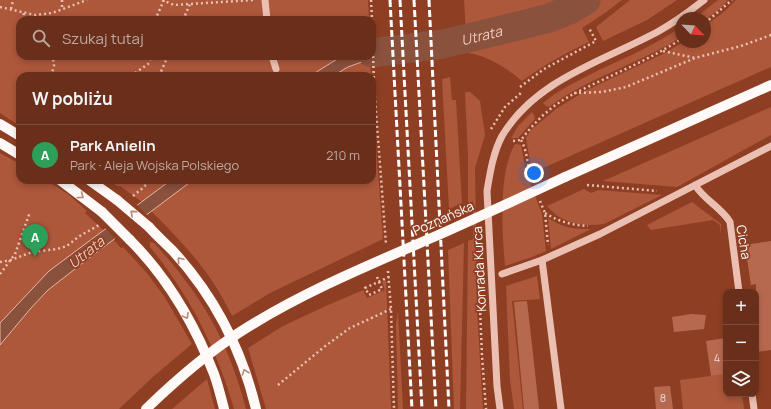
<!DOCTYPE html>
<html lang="pl">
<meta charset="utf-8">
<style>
:root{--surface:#6a2f1a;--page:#723b27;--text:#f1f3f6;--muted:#bea9a2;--line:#7d4a39;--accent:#90b9f0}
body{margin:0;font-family:Manrope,sans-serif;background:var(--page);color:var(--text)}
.controls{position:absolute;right:12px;bottom:12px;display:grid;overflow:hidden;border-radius:8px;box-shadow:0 2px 6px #0003}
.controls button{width:36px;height:36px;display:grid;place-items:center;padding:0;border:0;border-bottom:1px solid var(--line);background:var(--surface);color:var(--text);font:20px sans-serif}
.compass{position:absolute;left:675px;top:12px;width:36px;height:36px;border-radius:50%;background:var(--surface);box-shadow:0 2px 6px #0003;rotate:115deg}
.you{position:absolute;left:534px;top:173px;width:14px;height:14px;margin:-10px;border:3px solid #fff;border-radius:50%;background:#1a73e8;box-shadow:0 0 0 6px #1a73e833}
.badge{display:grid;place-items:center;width:26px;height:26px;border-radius:50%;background:var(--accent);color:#fff;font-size:13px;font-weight:700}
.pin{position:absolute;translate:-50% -33px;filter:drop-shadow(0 1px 2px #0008)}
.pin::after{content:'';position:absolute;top:21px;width:14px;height:12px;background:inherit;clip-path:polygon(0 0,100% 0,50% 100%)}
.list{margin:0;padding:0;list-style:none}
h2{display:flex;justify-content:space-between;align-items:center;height:52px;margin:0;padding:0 16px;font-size:17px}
h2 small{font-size:13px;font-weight:400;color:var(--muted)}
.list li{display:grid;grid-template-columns:26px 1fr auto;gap:12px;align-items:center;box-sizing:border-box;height:60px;padding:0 16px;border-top:1px solid var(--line)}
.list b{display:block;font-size:15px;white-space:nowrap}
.list p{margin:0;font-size:13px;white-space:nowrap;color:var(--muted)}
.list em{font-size:13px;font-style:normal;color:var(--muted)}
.icon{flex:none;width:22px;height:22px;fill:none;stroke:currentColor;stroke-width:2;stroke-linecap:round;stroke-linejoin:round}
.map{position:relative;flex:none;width:771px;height:409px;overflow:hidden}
.search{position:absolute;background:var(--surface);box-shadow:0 2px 6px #0003;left:16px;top:16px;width:360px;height:44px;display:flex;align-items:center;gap:10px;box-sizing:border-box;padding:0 14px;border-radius:12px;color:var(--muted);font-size:15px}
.panel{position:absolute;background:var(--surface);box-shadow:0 2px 6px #0003;left:16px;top:72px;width:360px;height:112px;border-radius:12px}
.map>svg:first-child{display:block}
.green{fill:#ad573b}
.water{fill:#8a513d;stroke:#ecb7a6}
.pier{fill:#8e3f23}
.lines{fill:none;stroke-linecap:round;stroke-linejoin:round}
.river{stroke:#8a513d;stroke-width:29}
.building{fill:#b76950}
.path{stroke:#ebc0b2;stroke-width:2.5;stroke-dasharray:2 3;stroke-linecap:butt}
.minor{stroke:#ebc0b2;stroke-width:7}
.major{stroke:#fff9f7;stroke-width:10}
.rail{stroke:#fff;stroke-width:3;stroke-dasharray:7 3;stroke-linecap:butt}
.path-bridge{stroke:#ebc0b2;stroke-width:2.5;stroke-dasharray:2 3;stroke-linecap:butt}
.major-bridge{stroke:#fff9f7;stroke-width:10}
.oneway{stroke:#bb8978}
.labels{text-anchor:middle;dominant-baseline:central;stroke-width:3.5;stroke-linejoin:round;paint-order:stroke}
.number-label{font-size:11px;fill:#eddad3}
.street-label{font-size:13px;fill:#fff;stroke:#8e3f23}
.water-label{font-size:14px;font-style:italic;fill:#f2cbbe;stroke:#8e3f23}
</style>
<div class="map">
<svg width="771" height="409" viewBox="0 0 771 409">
<rect width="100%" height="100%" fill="#8e3f23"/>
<!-- green -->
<path class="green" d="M0,0h368l1,20h-349v36h322l-32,20h-290v50l-20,-13z
M464,0h110c-33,18 -71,25 -108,32z
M597,0h25l-17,13 -23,15 7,14c-24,11 -45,23 -67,39 -15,-13 -34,-25 -54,-28l-1,-8c47,-11 90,-17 130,-45z
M630,0h47l-30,20 -44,21 -7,-14z
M718,0h10l-7,8 -16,12v-2h-10z
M736,0h35v67l-239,106 -6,-35 5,-8 25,-21 29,-18 80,-38 18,-11h22v-16l20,-15z
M681,27v10c-42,27 -92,40 -132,70l-3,-1 -3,-3c17,-14 36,-23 56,-33 28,-13 56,-25 82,-43z
M367,60h3l1,16h-38l15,-9z
M450,77l2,23h4l6,103 -13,6 -7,-130z
M372,90l11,149 -111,53 -40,24c-21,-44 -47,-71 -81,-105l42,-31h179z
M469,91l11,10 5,34 -10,33 2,142 6,99h-17l2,-168 5,-2v-38l-5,2v-48l-3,-63h4z
M771,107v28l-94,52 -74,-6z
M532,112l2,3 1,4 -17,19h-7l7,-12z
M515,144l6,1 5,27 16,42 4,37 -14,6 -27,9c-3,-34 -7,-93 10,-122z
M0,153l20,11v16h26l22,14 19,17 -2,2c6,6 13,11 19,18l-15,11 -89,81z
M108,180h63l-29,22 -22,-16h-3z
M584,189l7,4 8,-3 63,5 -58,29c-22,3 -42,0 -57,-18z
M692,202l29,22v10l-1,-9 -7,-5 -62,10 -4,-5z
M548,218c15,10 26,11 43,11l-40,20z
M113,239l8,9 2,-1 23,25 18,24 28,48 -38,32 -35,33h-119v-64l31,-37 17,-18z
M150,242l4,1c47,51 75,99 92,166h-12c-17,-60 -44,-113 -84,-162z
M464,243l-4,166h-6l-6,-159z
M537,276l3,23 -28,2 11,108h-9l-4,-29 -4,-94z
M386,280l5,129h-125l-18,-61 35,-22 45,-21 35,-15 4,8 18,-8 -3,-8z
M398,311l5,98h-5l-2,-85z
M726,374v20h16l2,15h-61l-3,-29z
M207,379l8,30h-43z"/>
<!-- water -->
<path class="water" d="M372,47h12l1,10 -18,3 -19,7 -15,9h-23l32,-20h30z
M171,180h22l-100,75 -45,35 -17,18 -31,37v-22l49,-52z"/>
<!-- pier -->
<path class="pier" d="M136,204l12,12 -32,24 -11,-12z"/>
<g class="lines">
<!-- river -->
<path class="river" id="s1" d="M372,53l71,-9 83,-20 23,-6 20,-8 17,-10"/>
</g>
<!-- building -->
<path class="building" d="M771,241v109l-15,2v-68l-5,1 -6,-40z
M527,301l5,44 7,64h-15l-10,-107z
M691,314l15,1 -2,14 -30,3 -2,-15z
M726,338v36l-15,2 -5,-35z
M670,386l3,23h-17l-2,-22z"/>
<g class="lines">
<!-- path -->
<path class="path" d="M62,0v9
M162,0l12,5 79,-5
M371,0l1,20
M0,7l35,8 17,-2 35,-13
M11,9l2,-9
M22,20l2,-7
M155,20l9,-20
M183,20l7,-16
M372,21l2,64 12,159
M705,23l27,-23
M663,51l32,7
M51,76l3,-10 -1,-8 -2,-2
M131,76l17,-12 4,-8
M159,76l9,-20
M520,87l24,-18 52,-28 -7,-13
M574,93l28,-1 24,-5 69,-29 46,-12 30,-11
M491,129l14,-22 17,-15
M521,140c7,12 6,27 11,40
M513,141l8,-1c9,-12 20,-24 32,-33 13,-10 28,-17 43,-24 29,-14 58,-26 85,-44
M587,185l70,6
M133,196l11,-9 6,-7
M540,201l5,12 3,32
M545,213c14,9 27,12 43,13
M0,262l11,-2 21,-8 25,-3 10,-3 11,-9 21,-12
M388,271l3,38 3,100
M0,274l15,-20 15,-42
M380,290l-11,5 -4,-7 24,-11
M480,308l2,48 4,53
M278,385l46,-38 26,-19 41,-19"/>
<!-- minor -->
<path class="minor" d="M265,0l2,20
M272,56l4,13
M695,185c9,15 26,22 35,37l9,70
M542,260l19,149
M502,274l40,-14 58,-26 171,-88
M752,394l2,15
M500,409l-3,-23 -10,-195c3,-18 6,-38 15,-55 34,-57 102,-75 157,-105 16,-9 31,-20 45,-31"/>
<!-- major -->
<path class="major" d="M0,124l20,12
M0,143l20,12
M565,177l206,-92
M60,180l42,32
M89,180l28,20
M149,227c7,8 16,16 24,24 41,45 69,99 83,158
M130,240c37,37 65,85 84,134 4,11 7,23 10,35"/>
<!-- rail -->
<path class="rail" d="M390,0l22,409
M400,0l22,409
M414,0l22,409
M429,0l20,409"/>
<!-- path-bridge -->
<path class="path-bridge" d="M377,277l5,12 -2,1"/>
<!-- major-bridge -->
<path class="major-bridge" d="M117,200l32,27
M102,212l28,28
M146,409c29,-28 60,-55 94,-77 61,-39 129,-67 196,-96 43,-19 86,-39 129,-59"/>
</g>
<!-- one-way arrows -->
<defs><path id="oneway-chevron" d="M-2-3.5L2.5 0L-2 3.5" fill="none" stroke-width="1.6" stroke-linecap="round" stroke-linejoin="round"/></defs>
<g class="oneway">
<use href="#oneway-chevron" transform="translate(81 196) rotate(37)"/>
<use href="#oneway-chevron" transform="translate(133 213) rotate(-139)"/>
<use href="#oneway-chevron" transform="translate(180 260) rotate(-130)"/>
<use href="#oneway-chevron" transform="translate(186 316) rotate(60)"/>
<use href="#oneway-chevron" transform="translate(245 372) rotate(-109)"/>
</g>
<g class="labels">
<!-- number labels -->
<g class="number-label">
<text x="717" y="357">4</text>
<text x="663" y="397">8</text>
</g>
<!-- street labels -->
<g class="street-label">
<text transform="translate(443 218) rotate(-24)">Poznańska</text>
<text transform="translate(744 242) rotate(81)">Cicha</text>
<text transform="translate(479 269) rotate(-93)">Konrada Kurca</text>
</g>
<!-- water labels -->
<g class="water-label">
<text stroke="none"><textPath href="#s1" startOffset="111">Utrata</textPath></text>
<text transform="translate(86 252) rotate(-39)">Utrata</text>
</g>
</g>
</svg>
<div class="controls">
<button>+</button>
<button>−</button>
<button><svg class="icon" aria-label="layers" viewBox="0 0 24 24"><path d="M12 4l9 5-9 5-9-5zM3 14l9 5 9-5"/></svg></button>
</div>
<svg class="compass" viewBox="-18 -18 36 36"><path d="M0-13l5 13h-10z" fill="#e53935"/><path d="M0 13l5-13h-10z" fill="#bea9a2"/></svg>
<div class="you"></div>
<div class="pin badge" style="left:35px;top:257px;background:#2e9e5b">A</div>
<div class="search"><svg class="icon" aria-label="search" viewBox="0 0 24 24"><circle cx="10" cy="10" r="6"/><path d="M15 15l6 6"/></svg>Szukaj tutaj</div>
<section class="panel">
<h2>W pobliżu<small></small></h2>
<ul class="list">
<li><span class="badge" style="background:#2e9e5b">A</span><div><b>Park Anielin</b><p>Park · Aleja Wojska Polskiego</p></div><em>210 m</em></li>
</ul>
</section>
</div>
